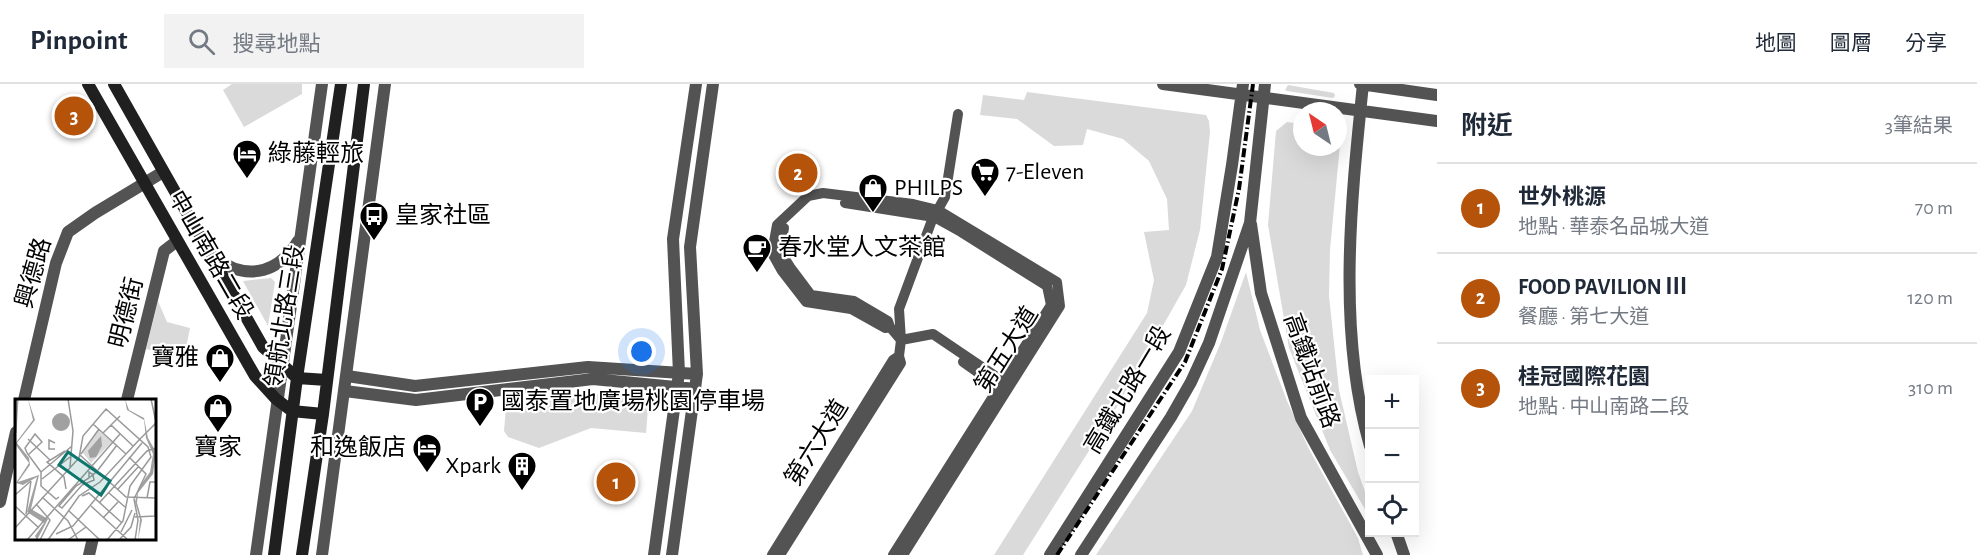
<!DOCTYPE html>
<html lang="zh-TW">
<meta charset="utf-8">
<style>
:root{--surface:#fff;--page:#f2f2f3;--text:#1f2937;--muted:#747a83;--line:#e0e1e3;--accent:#b45309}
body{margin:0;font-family:"Alegreya Sans","Noto Sans TC",sans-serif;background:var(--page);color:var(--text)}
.controls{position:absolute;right:18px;bottom:18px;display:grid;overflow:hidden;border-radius:0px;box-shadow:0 6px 24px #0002}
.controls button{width:54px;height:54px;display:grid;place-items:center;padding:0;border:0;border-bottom:2px solid var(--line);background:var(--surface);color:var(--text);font:30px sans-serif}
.compass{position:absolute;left:1293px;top:18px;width:54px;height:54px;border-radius:50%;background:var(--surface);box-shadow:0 6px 24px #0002;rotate:325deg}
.you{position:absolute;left:642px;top:268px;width:21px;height:21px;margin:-15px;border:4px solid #fff;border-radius:50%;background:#1a73e8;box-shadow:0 0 0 9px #1a73e833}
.badge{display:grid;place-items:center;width:39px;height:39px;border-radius:50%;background:var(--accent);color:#fff;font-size:20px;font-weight:700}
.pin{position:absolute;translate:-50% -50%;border:3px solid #fff;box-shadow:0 2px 6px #0006}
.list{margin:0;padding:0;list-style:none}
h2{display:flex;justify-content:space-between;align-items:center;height:78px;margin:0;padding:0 24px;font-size:26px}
h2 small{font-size:20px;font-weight:400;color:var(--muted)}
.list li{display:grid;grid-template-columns:39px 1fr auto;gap:18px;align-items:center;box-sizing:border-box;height:90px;padding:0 24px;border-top:2px solid var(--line)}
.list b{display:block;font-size:22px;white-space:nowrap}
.list p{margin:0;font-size:20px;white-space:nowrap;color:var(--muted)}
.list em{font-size:20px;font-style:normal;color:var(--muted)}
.icon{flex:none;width:33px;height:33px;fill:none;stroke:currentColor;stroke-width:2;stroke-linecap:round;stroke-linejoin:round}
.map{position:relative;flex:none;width:1437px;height:471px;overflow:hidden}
header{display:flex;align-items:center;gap:36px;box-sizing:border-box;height:84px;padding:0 30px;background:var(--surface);border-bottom:2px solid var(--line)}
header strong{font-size:28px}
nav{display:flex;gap:33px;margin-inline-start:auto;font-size:21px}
.search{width:420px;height:54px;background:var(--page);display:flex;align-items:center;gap:15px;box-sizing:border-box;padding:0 21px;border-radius:0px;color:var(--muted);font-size:22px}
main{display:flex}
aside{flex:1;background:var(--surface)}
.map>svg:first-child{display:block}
.green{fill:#dadada}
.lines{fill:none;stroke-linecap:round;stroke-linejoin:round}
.pedestrian{stroke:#535353;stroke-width:10}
.minor{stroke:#535353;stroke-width:12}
.tertiary{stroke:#535353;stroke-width:12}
.secondary{stroke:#202020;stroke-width:12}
.rail{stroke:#000;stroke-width:4;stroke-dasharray:9 3 1.5 3;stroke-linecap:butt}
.labels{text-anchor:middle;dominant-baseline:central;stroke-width:4.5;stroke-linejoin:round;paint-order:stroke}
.poi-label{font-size:24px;fill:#000;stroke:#fff;text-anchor:start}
.street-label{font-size:24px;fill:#000;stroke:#fff}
.inset-river{fill:none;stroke:#a1a1a1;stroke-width:3}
.inset-road{fill:none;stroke:#999;stroke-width:1.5}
.view{fill:#0f766e;fill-opacity:0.15;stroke:#0f766e;stroke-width:3}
.inset-edge{fill:none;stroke:#000;stroke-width:3}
</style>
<header>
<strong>Pinpoint</strong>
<div class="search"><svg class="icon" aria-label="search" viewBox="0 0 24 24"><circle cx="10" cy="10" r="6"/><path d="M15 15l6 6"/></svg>搜尋地點</div>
<nav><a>地圖</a><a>圖層</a><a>分享</a></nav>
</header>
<main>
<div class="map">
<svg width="1437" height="471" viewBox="0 0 1437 471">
<rect width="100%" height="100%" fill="#fff"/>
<!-- green -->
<path class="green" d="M232,0h70v10l-58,33 -21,-37z
M1288,1l46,8 1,3 -2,2 -46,-7 -2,-1z
M1027,8l179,23 3,6 1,11 -10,98 -14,55 -68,120 -95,150h-29l153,-242 7,-33 -10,-48 25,-2 -2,-31 -18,-38 -26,-22 -36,-10 -4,16 -29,1 -37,-27 -37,-4 3,-20 41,5z
M1287,38l15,2v23h36v-16l3,3 -11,116 -1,46 10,94 19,82 11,31v13l-39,-66 -41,-102 -21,-123 8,-94z
M1246,188l14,58 27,71 22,48 49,89 5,17h-267l96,-144 29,-69z
M271,194l4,4 -7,44 -25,-45z
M158,217l9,21 23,6 -6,30 -38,-9z
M604,309l45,4 -3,36 -55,-5 -52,20 -31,-11 -4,-6 2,-24z"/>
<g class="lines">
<!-- pedestrian -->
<path class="pedestrian" d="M845,119l89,14 27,15 86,54 4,19 -158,250
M784,144l-4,23 10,16 21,28 43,6 34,20 2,6 11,13
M890,243l-5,1 -34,-19 -45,-7 -24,-31 -10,-18 5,-28 31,-29 15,-3 90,11 25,6 119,72 3,24 -157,249
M901,256l32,-6 74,50
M963,278l41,29
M772,471l121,-195 6,-4
M780,471l121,-192 -2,-7 2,-16 -2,-31 33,-89 13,-23 13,-83"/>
<!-- minor -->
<path class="minor" d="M347,292l68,10 173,-19 109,7
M345,307l71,9 177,-21 103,10
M24,316l32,-137 12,-31 27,-19 68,-41
M127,316l37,-149 13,-10
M0,418l16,-70
M89,471l4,-17
M654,471l25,-182 -6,-134 23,-155
M672,471l25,-181 -7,-127 23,-163"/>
<!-- tertiary -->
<path class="tertiary" d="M1163,0l274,37
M1360,0l77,11
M1363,0c-12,117 -26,248 7,362
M1251,140l10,69 40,125 76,137
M212,171c30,26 65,21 86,-14
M1396,448l8,23
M256,471l66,-471
M322,471l63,-471
M1050,471l129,-203 38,-95 15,-92 11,-81
M1081,471l90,-138 20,-35 18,-39 41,-120 15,-139"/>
<!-- secondary -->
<path class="secondary" d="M88,0l167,292 21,23 16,12 31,3
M114,0l149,263 34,31 30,2
M274,471l23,-177 44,-294
M302,471l21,-141 41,-330"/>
<!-- rail -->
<path class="rail" d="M1057,471l128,-193 37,-93 17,-80 14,-105"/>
</g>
<!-- icons -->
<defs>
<g id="hotel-pin" transform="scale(1.5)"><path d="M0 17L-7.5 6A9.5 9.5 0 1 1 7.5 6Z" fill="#000" stroke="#fff"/><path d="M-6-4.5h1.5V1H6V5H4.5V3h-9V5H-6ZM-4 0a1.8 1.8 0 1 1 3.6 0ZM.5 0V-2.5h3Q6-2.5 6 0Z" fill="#fff"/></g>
<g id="supermarket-pin" transform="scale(1.5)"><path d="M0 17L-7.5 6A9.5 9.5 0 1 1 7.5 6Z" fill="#000" stroke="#fff"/><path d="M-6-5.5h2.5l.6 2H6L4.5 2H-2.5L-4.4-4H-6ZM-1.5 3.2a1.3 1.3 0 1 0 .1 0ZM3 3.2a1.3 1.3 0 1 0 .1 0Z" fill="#fff"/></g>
<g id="shop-pin" transform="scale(1.5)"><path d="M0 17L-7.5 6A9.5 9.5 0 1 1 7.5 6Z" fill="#000" stroke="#fff"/><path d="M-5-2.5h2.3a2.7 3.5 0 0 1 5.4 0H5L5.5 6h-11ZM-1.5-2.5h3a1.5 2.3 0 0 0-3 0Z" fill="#fff"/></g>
<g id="bus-pin" transform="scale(1.5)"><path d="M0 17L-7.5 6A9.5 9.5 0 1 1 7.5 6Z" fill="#000" stroke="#fff"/><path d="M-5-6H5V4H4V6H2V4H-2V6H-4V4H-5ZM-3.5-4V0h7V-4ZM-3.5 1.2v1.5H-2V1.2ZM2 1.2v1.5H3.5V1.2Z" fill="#fff"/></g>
<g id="cafe-pin" transform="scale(1.5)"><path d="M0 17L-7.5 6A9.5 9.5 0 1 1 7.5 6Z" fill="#000" stroke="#fff"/><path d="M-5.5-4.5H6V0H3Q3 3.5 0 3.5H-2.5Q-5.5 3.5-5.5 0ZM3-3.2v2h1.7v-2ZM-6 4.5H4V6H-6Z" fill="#fff"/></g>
<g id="parking-pin" transform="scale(1.5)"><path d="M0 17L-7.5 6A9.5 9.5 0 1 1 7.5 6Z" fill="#000" stroke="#fff"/><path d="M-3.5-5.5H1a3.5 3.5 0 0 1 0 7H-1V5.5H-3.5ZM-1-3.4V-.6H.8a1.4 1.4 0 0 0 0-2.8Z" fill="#fff"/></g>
<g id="building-pin" transform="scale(1.5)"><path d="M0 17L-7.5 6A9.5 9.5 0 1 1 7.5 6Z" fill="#000" stroke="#fff"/><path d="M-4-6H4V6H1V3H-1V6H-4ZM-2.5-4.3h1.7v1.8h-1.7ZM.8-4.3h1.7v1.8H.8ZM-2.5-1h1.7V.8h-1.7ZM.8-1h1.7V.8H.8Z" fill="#fff"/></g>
</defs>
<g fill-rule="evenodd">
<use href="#hotel-pin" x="247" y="70"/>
<use href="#supermarket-pin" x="985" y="88"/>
<use href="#shop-pin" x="873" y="104"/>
<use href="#bus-pin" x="374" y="132"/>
<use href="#cafe-pin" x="757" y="164"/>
<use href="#shop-pin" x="220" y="274"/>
<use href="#parking-pin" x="480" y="318"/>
<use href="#shop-pin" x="218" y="324"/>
<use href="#hotel-pin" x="427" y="364"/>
<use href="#building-pin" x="522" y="382"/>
</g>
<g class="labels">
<!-- poi labels -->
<g class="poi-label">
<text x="268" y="70">綠藤輕旅</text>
<text x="1006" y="88">7-Eleven</text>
<text x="894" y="104">PHILPS</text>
<text x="395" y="132">皇家社區</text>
<text x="778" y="164">春水堂人文茶館</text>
<text x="199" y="274" text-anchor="end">寶雅</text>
<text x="501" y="318">國泰置地廣場桃園停車場</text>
<text x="218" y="364" text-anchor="middle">寶家</text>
<text x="406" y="364" text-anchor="end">和逸飯店</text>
<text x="501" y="382" text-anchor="end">Xpark</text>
</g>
<!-- street labels -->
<g class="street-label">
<text transform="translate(210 171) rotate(60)">中山南路二段</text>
<text transform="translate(34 189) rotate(-74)">興德路</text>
<text transform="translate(127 229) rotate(-76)">明德街</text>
<text transform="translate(285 232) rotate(-81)">領航北路三段</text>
<text transform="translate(1007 266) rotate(-58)">第五大道</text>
<text transform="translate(1311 287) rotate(70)">高鐵站前路</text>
<text transform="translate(1128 306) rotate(-59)">高鐵北路一段</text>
<text transform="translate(817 359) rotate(-58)">第六大道</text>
</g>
</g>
<!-- overview -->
<g transform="translate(15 315)">
<rect width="141" height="141" fill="#fff"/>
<path d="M83,31l14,12 -21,21 -8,-10z" fill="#dadada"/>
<path d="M13,0l7,21 -18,23 12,15 1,7 -12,17 21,-7 -8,34 17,10 -11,21 -2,-4 9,-13 -17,-11 10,-35 -14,8 -7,-2 13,-20 -14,-19 18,-24zM110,0l4,11 15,8 4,20 8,14 -3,22 -15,19 -1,10 5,17 -4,20 2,-21 -5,-17 4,-15 11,-15 3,-18 -7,-16 -2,-18 -17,-10zM37 23a9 9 0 1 1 18 0a9 9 0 1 1-18 0ZM86,37l1,10 -6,11 -6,1 -2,-7z" fill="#a1a1a1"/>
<path class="inset-river" d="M0,34l2,-34"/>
<path class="inset-road" d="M53,0l5,32 -3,36M136,0l5,23M78,25l33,30M96,26l22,21M88,34l17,-17M13,40l22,21M124,41l17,-17M40,50h-6v-9l6,3M50,52l-18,11 17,15 2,12M66,55l18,-25M13,56l14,-13 -7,-8 -10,14 2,5 14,19M65,56l46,42 30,1M114,58l17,17 -12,25 4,21 -3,20M83,71l19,-25M26,73v14l15,13 3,-2M26,73l31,-26M74,78v-5l4,3 1,5 -12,5 -20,23 -3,-2 17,-20 13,-8 1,-1 3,-2v-1h1l2,-2M27,80l28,-22M103,90l21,-23M94,94l16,14M0,96l16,-14M67,97l7,-3 33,30M27,98l26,24 10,19M132,99l3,-16h6M85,103l47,-51 9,-3M22,106l13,15 -10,20M0,107l24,22M76,107l37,34M54,112l31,29M11,115l5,-33M140,117l1,-43M120,118l20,-1M88,119l15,-16M0,129l64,-70 4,-22 23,-27 42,38 3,10 -21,29 -7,35 -16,19M106,133l11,-22M41,135l17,-8 69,-83M12,141l93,-106M33,141l31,-44 21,-14 39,-42M53,141l18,-13M104,141l12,-13 4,-14"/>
<path class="view" d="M53,53l42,29 -9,14 -42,-30z"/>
<rect width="141" height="141" class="inset-edge"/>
</g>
</svg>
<div class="controls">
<button>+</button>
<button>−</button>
<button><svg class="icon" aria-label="locate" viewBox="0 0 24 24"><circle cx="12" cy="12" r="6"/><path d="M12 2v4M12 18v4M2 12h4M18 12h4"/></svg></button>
</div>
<svg class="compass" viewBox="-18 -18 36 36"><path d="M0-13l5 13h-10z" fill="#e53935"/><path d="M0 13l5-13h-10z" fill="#747a83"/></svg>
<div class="you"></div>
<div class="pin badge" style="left:616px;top:398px">1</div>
<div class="pin badge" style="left:798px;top:89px">2</div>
<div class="pin badge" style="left:74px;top:32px">3</div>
</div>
<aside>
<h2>附近<small>3筆結果</small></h2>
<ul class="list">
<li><span class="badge">1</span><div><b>世外桃源</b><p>地點 · 華泰名品城大道</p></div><em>70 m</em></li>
<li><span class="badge">2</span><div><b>FOOD PAVILION Ⅲ</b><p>餐廳 · 第七大道</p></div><em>120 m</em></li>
<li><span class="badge">3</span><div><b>桂冠國際花園</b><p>地點 · 中山南路二段</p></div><em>310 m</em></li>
</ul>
</aside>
</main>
